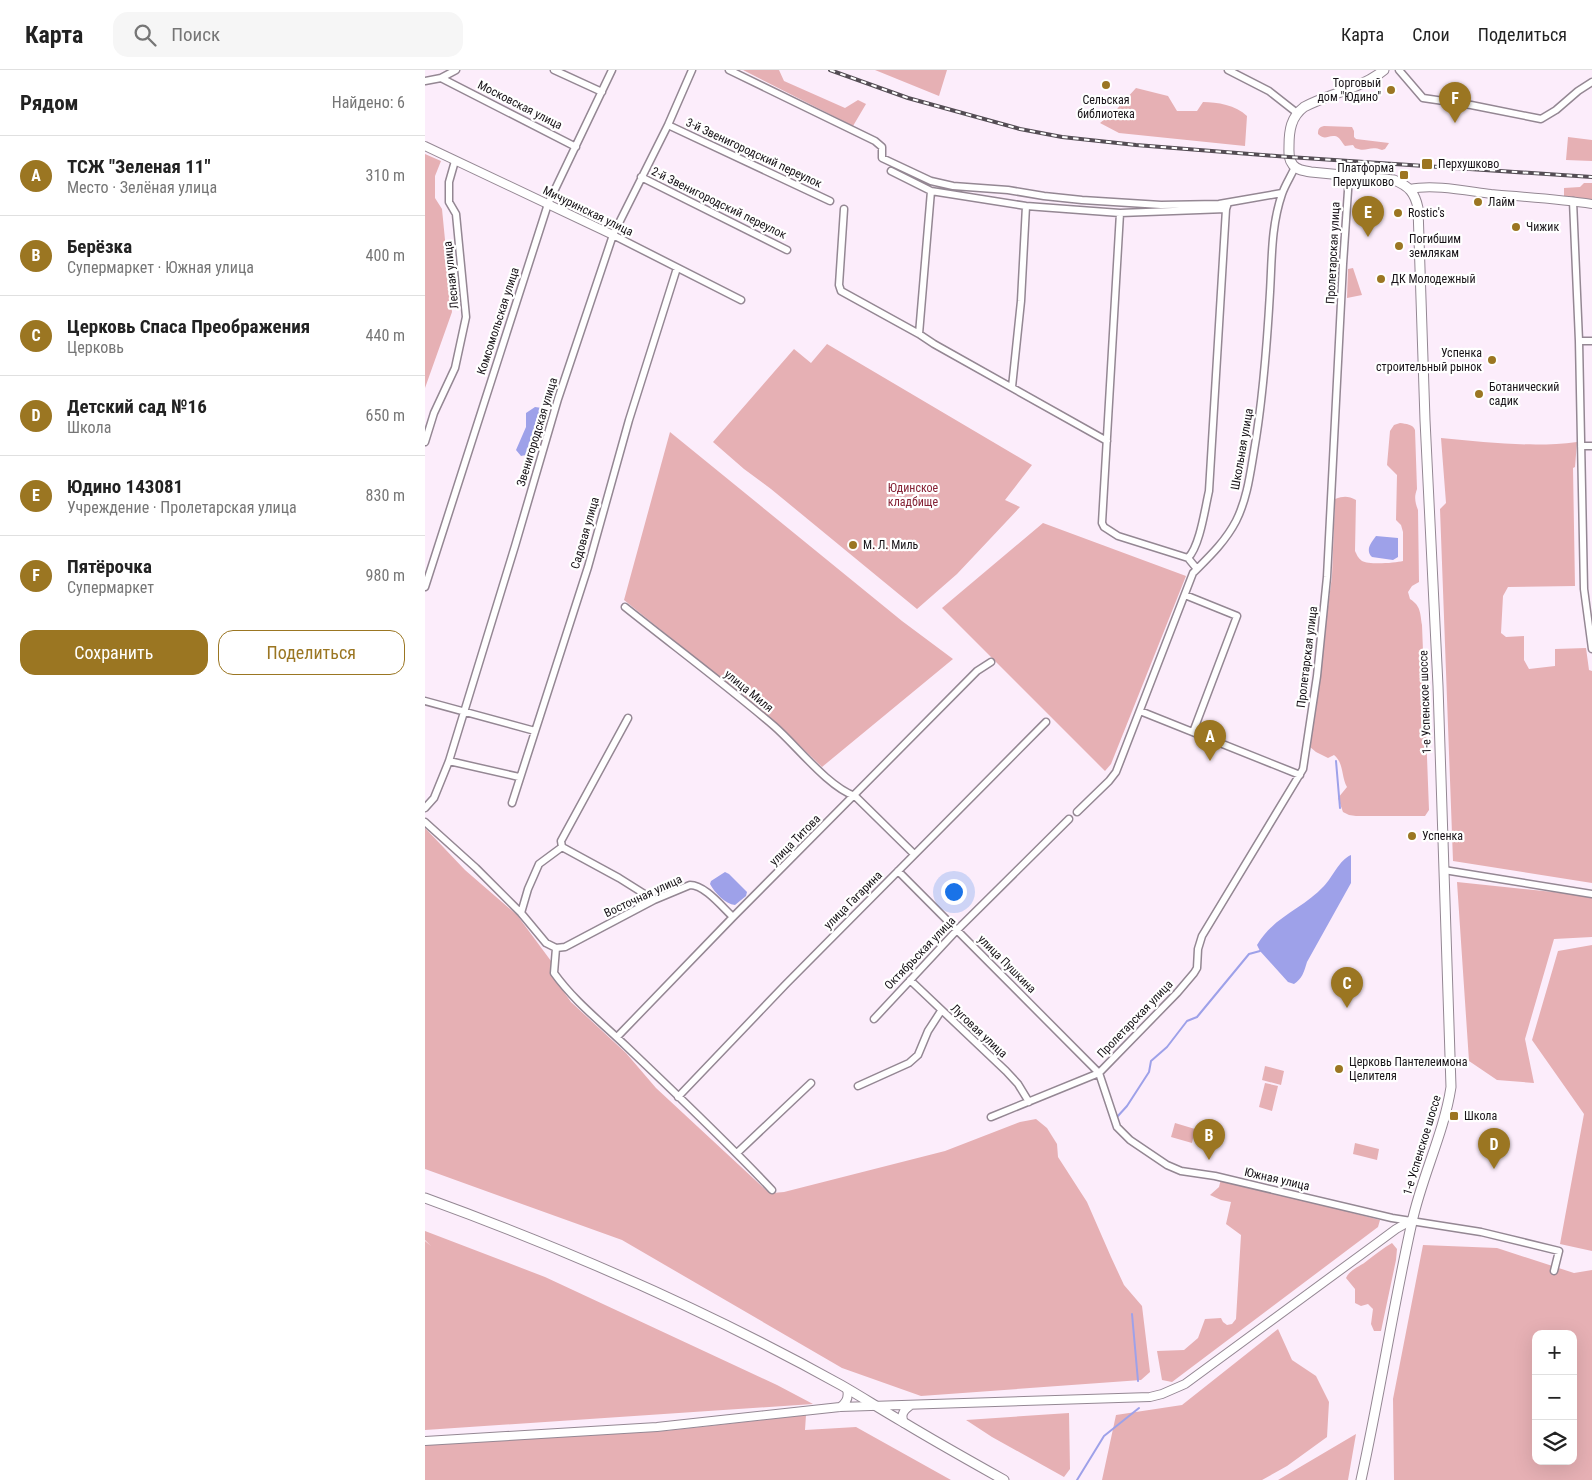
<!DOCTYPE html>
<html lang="ru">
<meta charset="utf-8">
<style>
:root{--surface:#fff;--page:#f6f6f6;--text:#222;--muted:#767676;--line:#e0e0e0;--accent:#9b7622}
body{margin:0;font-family:"Roboto Condensed",sans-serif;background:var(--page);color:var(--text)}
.controls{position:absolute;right:15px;bottom:15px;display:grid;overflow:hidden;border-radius:10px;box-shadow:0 5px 20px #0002}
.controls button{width:45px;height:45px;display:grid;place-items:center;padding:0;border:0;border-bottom:1px solid var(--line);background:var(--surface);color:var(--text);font:25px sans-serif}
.you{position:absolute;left:528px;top:821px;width:18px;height:18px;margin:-12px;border:4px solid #fff;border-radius:50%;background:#1a73e8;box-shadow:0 0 0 8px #1a73e833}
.badge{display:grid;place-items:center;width:32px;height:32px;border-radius:50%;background:var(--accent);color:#fff;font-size:16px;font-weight:700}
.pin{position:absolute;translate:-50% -41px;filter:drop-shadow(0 1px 2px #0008)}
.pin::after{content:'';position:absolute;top:26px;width:18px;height:15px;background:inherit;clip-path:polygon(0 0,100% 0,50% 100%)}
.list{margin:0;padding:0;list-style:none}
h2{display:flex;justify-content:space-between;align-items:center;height:65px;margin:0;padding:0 20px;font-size:21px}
h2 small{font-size:16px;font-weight:400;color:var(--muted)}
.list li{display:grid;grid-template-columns:32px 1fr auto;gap:15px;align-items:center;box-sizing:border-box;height:80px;padding:0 20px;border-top:1px solid var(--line)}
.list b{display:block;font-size:19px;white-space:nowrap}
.list p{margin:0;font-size:16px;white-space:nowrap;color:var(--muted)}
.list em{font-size:16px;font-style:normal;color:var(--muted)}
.actions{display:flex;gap:10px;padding:15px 20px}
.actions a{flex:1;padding:11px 0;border:1px solid var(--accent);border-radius:15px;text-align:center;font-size:18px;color:var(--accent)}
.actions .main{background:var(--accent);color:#fff}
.icon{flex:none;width:28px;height:28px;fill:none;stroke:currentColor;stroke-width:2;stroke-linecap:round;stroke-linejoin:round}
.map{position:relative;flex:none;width:1167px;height:1410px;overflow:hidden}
header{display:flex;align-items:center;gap:30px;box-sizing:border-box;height:70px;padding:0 25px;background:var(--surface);border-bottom:1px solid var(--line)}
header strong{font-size:24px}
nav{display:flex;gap:28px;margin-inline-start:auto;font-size:18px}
.search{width:350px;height:45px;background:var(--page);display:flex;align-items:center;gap:12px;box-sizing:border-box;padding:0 18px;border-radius:15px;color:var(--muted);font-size:19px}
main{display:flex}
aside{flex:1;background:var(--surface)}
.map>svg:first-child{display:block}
.green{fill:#e6b0b4;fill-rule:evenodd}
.water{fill:#9ea1e9}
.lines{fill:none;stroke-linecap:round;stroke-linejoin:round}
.stream{stroke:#9ea1e9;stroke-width:2}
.minor-casing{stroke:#948793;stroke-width:9}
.tertiary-casing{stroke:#948793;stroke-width:10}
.secondary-casing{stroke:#948793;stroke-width:11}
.minor{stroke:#fff;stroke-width:6}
.tertiary{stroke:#fff;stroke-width:8}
.secondary{stroke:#fff;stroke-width:9}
.rail-casing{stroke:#544d54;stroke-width:4}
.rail{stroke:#fff;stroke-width:2;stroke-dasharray:5.5;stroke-linecap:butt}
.poi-dot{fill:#9b7622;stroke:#fff;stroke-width:2}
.labels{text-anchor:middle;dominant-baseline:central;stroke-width:4.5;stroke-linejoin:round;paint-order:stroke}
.poi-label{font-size:12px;fill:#181318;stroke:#fff;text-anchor:start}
.street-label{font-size:12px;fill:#181318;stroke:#fff}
.park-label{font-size:12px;fill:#852235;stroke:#fff}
</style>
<header>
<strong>Карта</strong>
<div class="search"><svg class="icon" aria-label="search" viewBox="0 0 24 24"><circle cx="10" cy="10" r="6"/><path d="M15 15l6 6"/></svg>Поиск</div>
<nav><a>Карта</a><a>Слои</a><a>Поделиться</a></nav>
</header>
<main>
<aside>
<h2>Рядом<small>Найдено: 6</small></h2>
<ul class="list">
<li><span class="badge">A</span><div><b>ТСЖ &quot;Зеленая 11&quot;</b><p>Место · Зелёная улица</p></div><em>310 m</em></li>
<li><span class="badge">B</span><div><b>Берёзка</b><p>Супермаркет · Южная улица</p></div><em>400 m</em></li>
<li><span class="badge">C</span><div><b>Церковь Спаса Преображения</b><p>Церковь</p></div><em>440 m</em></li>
<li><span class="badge">D</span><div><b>Детский сад №16</b><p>Школа</p></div><em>650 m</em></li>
<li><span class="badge">E</span><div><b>Юдино 143081</b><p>Учреждение · Пролетарская улица</p></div><em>830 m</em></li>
<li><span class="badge">F</span><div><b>Пятёрочка</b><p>Супермаркет</p></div><em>980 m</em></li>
</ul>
<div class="actions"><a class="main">Сохранить</a><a>Поделиться</a></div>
</aside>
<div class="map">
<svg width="1167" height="1410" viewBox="0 0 1167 1410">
<rect width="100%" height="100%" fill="#fcedfb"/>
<!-- green -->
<path class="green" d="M318,0h36l5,11 61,27 13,-8 8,4 -13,22z
M450,0h72l-8,26z
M711,18l32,8 9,15h20l6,-9c14,0 33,3 44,14l-2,30 -126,-13 -19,-10 16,-13z
M899,56l28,1 2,4v6l2,2 33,4 -4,6 -3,1c-13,-5 -15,3 -27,-2l-2,-3 -8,1c-3,-3 -5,-9 -10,-10 -8,-1 -9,5 -17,-2 0,-5 1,-7 6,-8z
M1143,67l24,3v21l-26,-1z
M0,84l16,7 -6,15v22l7,11 10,103 -27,76z
M1159,113h8v18l-28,-4v-9l16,-1z
M928,198l9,27 -15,3 1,-29z
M402,274l205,121 -27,35 15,7 -63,67 -40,35 -146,-120 -27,-20 -31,-27 81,-93 17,14z
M975,353c6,1 13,1 15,7l2,59c-3,8 -2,13 1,21l1,72 -7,4 -4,6 2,7c11,7 10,14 12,26l7,185 -4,6h-69l-7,-1 -6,-3 -5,-14 9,-11c-6,-11 -3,-24 -13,-32l-6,3 -12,-6 -6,-5 22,-171 3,-77c9,-3 13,-3 21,1l-1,51c2,4 3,7 7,10 7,4 33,2 41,0v-29l-2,-7 -5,-5 1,-45 -10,-10 3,-34 4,-6z
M245,362l232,189 51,38 -131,108 -44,-42 -154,-125z
M1016,368c45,4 91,10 136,4l-2,25 -2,1 2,118 -67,1 -5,9 -2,37 5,4 18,-1v24l5,9 26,-3v-17l31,-1 3,22 3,1v212l-139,-22 -13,-352 6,-6z
M618,453l143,53 -75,188 -6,7 -163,-163z
M0,758l40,42 52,45 34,46v13l20,28 55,51 30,35 110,102 7,3 11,-1 161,-41 75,-29 16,-3 11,9 10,16 1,13 29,45 24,55 13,28 18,21 8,66 -9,8 -220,16 -79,-28 -220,-128 -197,-71z
M1032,812l135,14v41l-38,2 -29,100 9,44 -37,-3 -28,-19z
M1167,875v306l-32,-7 24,-130 -52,-74 26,-89z
M840,996l19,5 -3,14 -19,-5z
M840,1013l13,3 -6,25 -13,-4z
M750,1053l20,6 -3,14 -21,-6z
M930,1073l24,6 -2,11 -24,-6z
M796,1109l159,41 -2,7 -206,155 -10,-2 -5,-29 27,-1 14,-12 7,-19 16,-1 2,4 4,3 5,-1 4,-5 5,-84 -15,-11 5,-22 -10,-2 -11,-5 9,-8z
M0,1161l120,46 232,108 36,19 -388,26v-189l6,5 -6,-6z
M967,1173l5,6 -1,11 -15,71h-7l-3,-7 2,-15 -5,-5 -7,2 -6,-3v-14l-9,-11c4,-9 14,-11 22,-18 8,-6 15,-12 24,-17z
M998,1175l74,3 77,25 18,-3v210h-198l-1,-81zM1111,1264h37v127h-37z
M853,1259l14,31 24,16 13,26 -2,35 -40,29 -25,14h-160l14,-65 66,-10z
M644,1343l1,56 -6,8 -72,-40 -26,-17z
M381,1345l-1,15 51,-3 95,53h-526v-35l239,-14z
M931,1364l-8,46h-70z"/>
<!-- water -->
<path class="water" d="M110,337l7,1v16l-11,30 -10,2 -5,-6 10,-23v-14z
M951,466l22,2v19l-5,3 -21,-3c-7,-7 -1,-14 4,-21z
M926,785v28l-44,79c-3,10 -5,17 -13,22l-6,-2 -28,-31 -3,-6c17,-29 46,-36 67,-59 9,-9 15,-26 27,-31z
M300,802l4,2 18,18 -1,4 -11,9c-10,-1 -20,-12 -25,-21l1,-3z"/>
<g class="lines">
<!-- stream -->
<path class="stream" d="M911,691l4,47
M692,1047l10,-11 22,-34 2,-11 16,-14 20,-26 10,-4 52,-63 11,-3
M707,1244l6,67
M652,1410l27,-44 35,-28"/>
<!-- minor casing -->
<g class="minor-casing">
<path id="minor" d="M129,0l48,22
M304,0l146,71 7,6v11l49,23 22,5 55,4 36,6 38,4 79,5 58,-1 63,-11
M803,0l41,21 28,22
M974,0l24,28 48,7 70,14 15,-9 22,-19 14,-9
M16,8l15,-8
M0,11l16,-3 135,69
M243,55l162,76
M466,101l40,20 95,15 94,7 106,-4
M216,107l146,73
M1148,131l6,140 5,248 8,60
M419,139l-5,76 2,6 78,43 15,10 173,97
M695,143l-18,310 2,4 14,9 70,22 9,11
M188,165l128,65
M494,264l12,-143
M1154,271h13
M587,317l9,-86 5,-95
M0,372l9,-29 21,-45 11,-51 -10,-103 -7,-12v-20l6,-21
M1156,376h11
M763,488c12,-12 17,-50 21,-67l17,-282 2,-6
M0,517l123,-383 64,-134
M760,525l52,21 -44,116
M200,537c50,40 101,78 149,119 22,19 54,61 81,70l59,58
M0,631l110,30
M715,641l160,64
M24,691l70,16
M87,733l76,-236 41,-147 48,-152
M0,738l9,-10 15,-37 66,-215 43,-147 55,-164 55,-110 24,-55
M652,742l32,-31 7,-9 77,-199c16,-16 32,-31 43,-52 11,-22 14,-46 18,-70 9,-52 13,-106 16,-159 2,-33 1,-66 12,-98 3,-9 9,-18 13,-27
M0,752l51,46 45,45 25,30 10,5 9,-1 89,-47 36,-15c15,0 32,22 43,32
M137,777l57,31 35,22
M1019,800l148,24
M473,801l201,202 18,54 13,13 37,25 14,6 34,5 177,42 89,14 78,19 -5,20
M96,843l7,-24 11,-25 23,-17 -1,-6 67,-123
M131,878l-2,25c20,28 47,49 72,73 49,47 99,94 146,144
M485,910l96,91 12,13 11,18
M449,949l83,-89 112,-111
M192,967l116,-120 244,-246 14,-9
M433,1016l51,-23 9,-8 10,-24 13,-20
M253,1027l108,-113 260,-262
M566,1047l108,-44 78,-80 17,-20 3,-5 1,-19 4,-13 101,-167 14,-93 10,-99 16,-313 6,-88
M312,1083l74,-70"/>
</g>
<!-- tertiary casing -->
<g class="tertiary-casing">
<path id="tertiary" d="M0,76l188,89
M985,119c24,-5 57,2 81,5 34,3 68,5 101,10
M415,1337c7,-4 9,-10 7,-18
M479,1353c-4,-9 0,-13 7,-18
M0,1371l232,-14 183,-20 310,-10 12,-3 23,-10 188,-138 23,-17 16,-9"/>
</g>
<!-- secondary casing -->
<g class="secondary-casing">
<path id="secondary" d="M0,1128c143,52 283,113 416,187 21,12 41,25 62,37 33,20 67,39 101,58
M936,1410c19,-86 32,-173 51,-258 10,-46 32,-89 39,-135l-13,-401 -13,-266 -7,-212c-3,-15 -9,-22 -24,-28l-83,-8c-7,-1 -14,-2 -18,-7 -5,-6 -4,-13 -4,-19 0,-16 2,-29 15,-39 26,-14 57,-18 80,-37"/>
</g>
<!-- minor -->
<use href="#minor" class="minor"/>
<!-- tertiary -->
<use href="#tertiary" class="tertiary"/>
<!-- secondary -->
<use href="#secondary" class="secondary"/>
<!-- rail casing -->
<g class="rail-casing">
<path id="rail" d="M405,0l78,28 112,31 42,8 74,8 153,12 303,20"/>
</g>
<!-- rail -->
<use href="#rail" class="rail"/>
</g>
<!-- markers -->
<g class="poi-dot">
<circle cx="681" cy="15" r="5"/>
<circle cx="966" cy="20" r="5"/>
<rect x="996" y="88" width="12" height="12" rx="2.5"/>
<rect x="974" y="100" width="10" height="10" rx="2.5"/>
<circle cx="1053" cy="132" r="5"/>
<circle cx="973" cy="143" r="5"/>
<circle cx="1091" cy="157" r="5"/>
<circle cx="974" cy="176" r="5"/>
<circle cx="956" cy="209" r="5"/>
<circle cx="1067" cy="290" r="5"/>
<circle cx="1054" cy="324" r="5"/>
<circle cx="428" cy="475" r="5"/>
<circle cx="987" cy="766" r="5"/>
<circle cx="914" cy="999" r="5"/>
<rect x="1024" y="1041" width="10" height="10" rx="2.5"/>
</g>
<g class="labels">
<!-- poi labels -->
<g class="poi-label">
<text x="956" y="13" text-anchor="end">Торговый<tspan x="956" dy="14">дом "Юдино"</tspan></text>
<text x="681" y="30" text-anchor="middle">Сельская<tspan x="681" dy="14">библиотека</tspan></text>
<text x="1013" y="94">Перхушково</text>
<text x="969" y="98" text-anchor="end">Платформа<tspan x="969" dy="14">Перхушково</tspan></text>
<text x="1063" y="132">Лайм</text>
<text x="983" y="143">Rostic's</text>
<text x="1101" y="157">Чижик</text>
<text x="984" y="169">Погибшим<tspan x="984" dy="14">землякам</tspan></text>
<text x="966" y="209">ДК Молодежный</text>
<text x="1057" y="283" text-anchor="end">Успенка<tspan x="1057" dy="14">строительный рынок</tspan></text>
<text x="1064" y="317">Ботанический<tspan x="1064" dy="14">садик</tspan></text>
<text x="438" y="475">М. Л. Миль</text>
<text x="997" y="766">Успенка</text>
<text x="924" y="992">Церковь Пантелеимона<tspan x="924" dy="14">Целителя</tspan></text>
<text x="1039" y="1046">Школа</text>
</g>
<!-- street labels -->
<g class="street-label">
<text transform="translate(95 35) rotate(27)">Московская улица</text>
<text transform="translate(329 83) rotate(25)">3-й Звенигородский переулок</text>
<text transform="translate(294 133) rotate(26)">2-й Звенигородский переулок</text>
<text transform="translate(163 141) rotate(26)">Мичуринская улица</text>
<text transform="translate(908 183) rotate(-87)">Пролетарская улица</text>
<text transform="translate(26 205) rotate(-96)">Лесная улица</text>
<text transform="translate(73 251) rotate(-72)">Комсомольская улица</text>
<text transform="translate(112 362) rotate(-73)">Звенигородская улица</text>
<text transform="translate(817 379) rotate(-80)">Школьная улица</text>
<text transform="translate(160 463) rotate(-74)">Садовая улица</text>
<text transform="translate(882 587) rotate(-83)">Пролетарская улица</text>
<text transform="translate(324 621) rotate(39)">улица Миля</text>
<text transform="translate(1000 632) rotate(-92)">1-е Успенское шоссе</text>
<text transform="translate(370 770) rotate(-45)">улица Титова</text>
<text transform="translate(218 826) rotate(-25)">Восточная улица</text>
<text transform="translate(428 830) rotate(-45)">улица Гагарина</text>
<text transform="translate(495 883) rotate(-46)">Октябрьская улица</text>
<text transform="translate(582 894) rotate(45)">улица Пушкина</text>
<text transform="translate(710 949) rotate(-46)">Пролетарская улица</text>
<text transform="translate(554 961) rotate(43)">Луговая улица</text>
<text transform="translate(997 1075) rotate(-73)">1-е Успенское шоссе</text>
<text transform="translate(852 1109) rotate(13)">Южная улица</text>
</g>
<!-- park labels -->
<g class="park-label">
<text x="488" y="418">Юдинское<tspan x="488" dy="14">кладбище</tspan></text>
</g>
</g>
</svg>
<div class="controls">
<button>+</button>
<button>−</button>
<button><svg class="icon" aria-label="layers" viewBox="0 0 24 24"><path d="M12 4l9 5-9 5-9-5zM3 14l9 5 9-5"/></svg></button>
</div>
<div class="you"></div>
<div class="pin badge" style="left:785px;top:691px">A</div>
<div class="pin badge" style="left:784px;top:1090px">B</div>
<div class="pin badge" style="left:922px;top:938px">C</div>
<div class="pin badge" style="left:1069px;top:1099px">D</div>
<div class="pin badge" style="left:943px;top:167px">E</div>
<div class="pin badge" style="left:1030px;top:53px">F</div>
</div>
</main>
